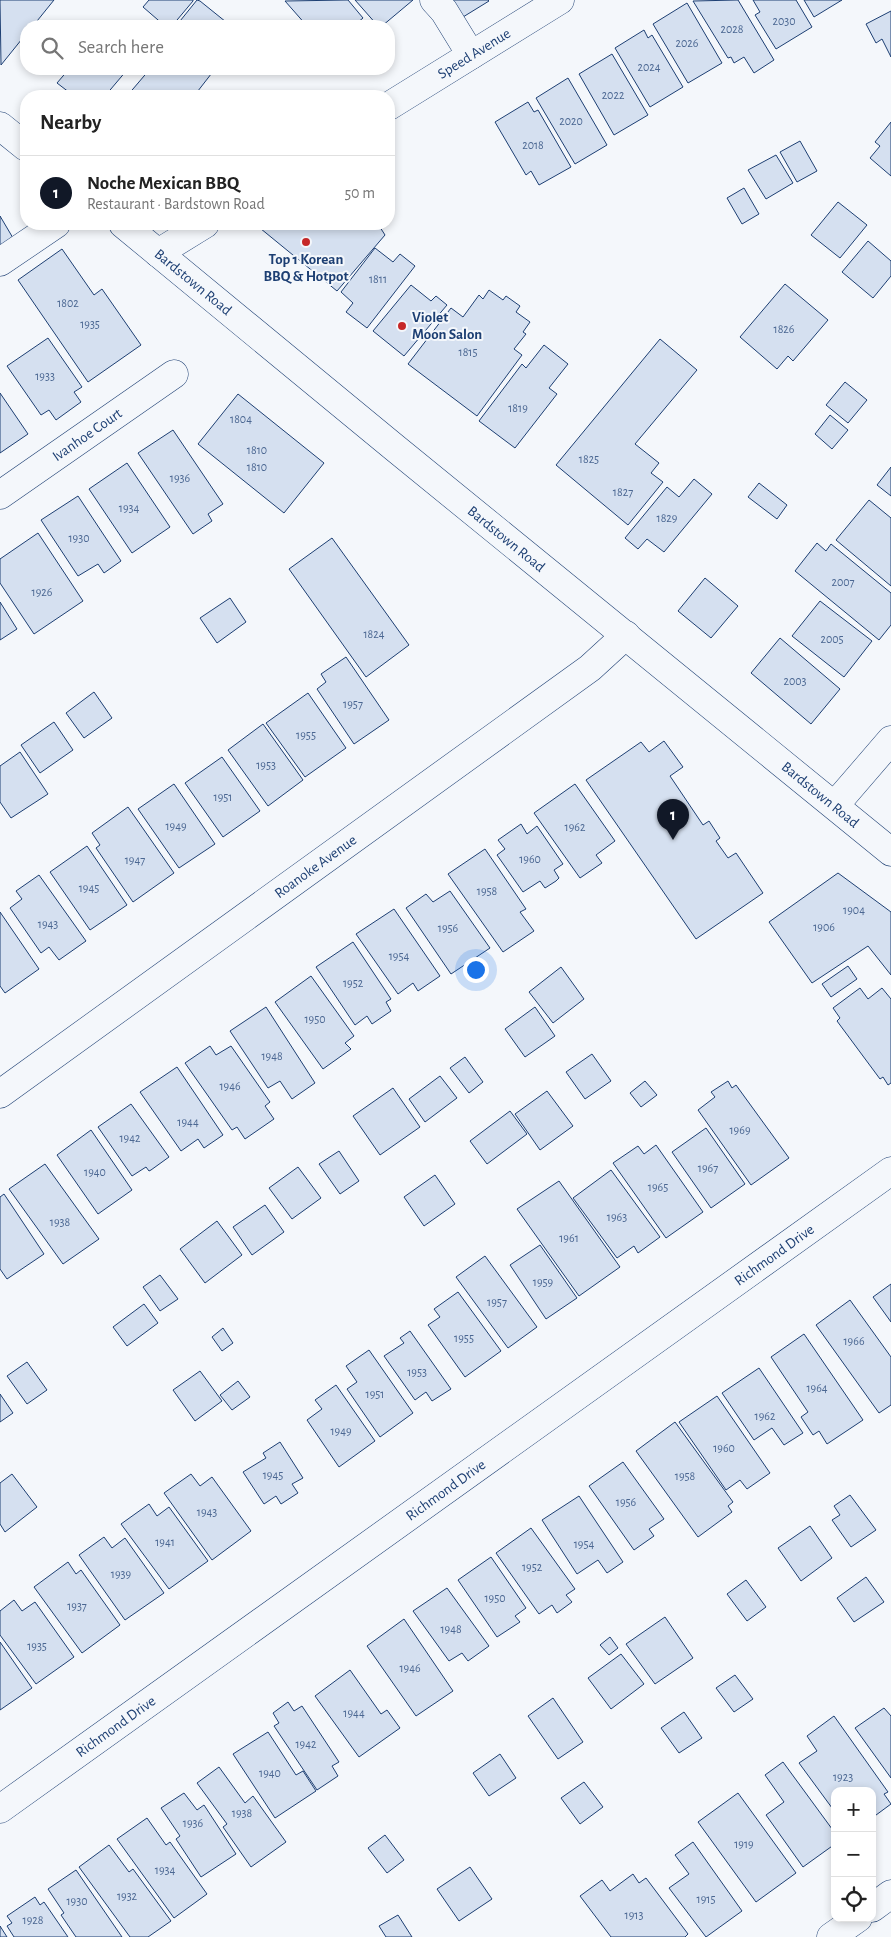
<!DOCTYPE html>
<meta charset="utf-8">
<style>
:root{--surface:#fff;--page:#f6f6f6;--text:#222;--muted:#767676;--line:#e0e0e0;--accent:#111827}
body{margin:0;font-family:"Alegreya Sans",sans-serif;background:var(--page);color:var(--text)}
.controls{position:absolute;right:15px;bottom:15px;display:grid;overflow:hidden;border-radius:10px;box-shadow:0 2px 8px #0003}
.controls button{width:45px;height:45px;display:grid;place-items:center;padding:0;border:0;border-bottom:1px solid var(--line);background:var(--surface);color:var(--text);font:25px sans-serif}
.you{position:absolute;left:475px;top:969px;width:18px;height:18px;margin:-12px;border:4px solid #fff;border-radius:50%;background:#1a73e8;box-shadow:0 0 0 8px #1a73e833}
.badge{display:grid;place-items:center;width:32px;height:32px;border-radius:50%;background:var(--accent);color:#fff;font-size:16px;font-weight:700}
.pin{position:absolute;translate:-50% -41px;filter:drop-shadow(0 1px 2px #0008)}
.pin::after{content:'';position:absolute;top:26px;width:18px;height:15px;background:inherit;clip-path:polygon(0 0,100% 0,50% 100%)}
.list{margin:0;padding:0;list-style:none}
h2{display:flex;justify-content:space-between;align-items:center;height:65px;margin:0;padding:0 20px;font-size:21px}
h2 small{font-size:16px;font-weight:400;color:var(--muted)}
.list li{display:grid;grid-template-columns:32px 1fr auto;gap:15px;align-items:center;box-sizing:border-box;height:75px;padding:0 20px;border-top:1px solid var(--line)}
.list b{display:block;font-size:19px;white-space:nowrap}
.list p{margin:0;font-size:16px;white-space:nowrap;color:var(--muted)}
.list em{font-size:16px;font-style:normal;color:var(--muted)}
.icon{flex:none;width:28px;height:28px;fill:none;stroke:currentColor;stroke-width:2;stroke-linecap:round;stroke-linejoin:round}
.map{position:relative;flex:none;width:891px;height:1937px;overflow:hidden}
.search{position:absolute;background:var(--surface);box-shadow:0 2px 8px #0003;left:20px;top:20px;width:375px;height:55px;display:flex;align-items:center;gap:12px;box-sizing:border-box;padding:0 18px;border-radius:20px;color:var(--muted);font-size:19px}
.panel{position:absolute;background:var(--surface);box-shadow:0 2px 8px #0003;left:20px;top:90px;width:375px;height:140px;border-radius:20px}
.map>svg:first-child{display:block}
.building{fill:#d5e0f0;stroke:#1d3f73}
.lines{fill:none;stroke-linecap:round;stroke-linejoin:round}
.minor-casing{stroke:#1d3f73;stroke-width:29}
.primary-casing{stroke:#1d3f73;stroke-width:29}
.minor{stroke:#f4f7fb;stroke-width:28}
.primary{stroke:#f4f7fb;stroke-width:28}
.poi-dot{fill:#c62828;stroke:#f4f7fb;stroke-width:2}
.labels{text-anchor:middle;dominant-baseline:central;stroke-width:4;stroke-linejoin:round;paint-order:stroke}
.number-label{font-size:12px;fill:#4b6792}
.street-label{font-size:15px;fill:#1d3f73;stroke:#f4f7fb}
.poi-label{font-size:15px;font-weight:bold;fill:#1d3f73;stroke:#f4f7fb}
</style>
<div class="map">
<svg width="891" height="1937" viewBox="0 0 891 1937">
<rect width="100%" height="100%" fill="#f4f7fb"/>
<!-- building -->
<path class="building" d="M0,0h54l-21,26h-7v8l-25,31z
M149,0h44v1l-21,25h-7l-22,-19z
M197,0l3,1 31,25h-55z
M348,0l15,18 -6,5 3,3h-53l-22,-25z
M355,0h58l-31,26h-4z
M452,0h36l1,1 -26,16z
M738,0l36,60 -20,13 -10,-16 -10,6 -3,-6 -3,1 -35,-57z
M753,0h43l16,27 -36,22 -21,-34 5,-3z
M804,0h38l-28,17z
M687,3l35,60 -34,20 -35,-59z
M891,11v46l-9,-18 -6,4 -10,-19z
M644,30l4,8 4,-3 31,52 -33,20 -35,-59z
M612,54l36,61 -34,20 -35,-61z
M69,69h57l1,1 -22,26h-31l-17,-13z
M150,69h65l-21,27h-67z
M568,78l39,67 -32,19 -39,-66z
M528,102l6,10 4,-2 33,57 -32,18 -8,-14 -5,4 -31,-53z
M891,122v54l-21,-18 10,-12 -5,-4z
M800,141l17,30 -20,11 -17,-30z
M776,155l17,28 -27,16 -18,-29z
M389,188l5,9 -5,3z
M744,188l15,26 -17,10 -15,-26z
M838,202l29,23 -27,33 -29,-23z
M0,216l13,22 -13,8z
M255,224h123l7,11 -48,56z
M868,241l23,20v15l-18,22 -31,-26z
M375,248l18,14 7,-8 15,12 -48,62 -21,-16 7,-9 -12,-11z
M62,249l32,46 8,-6 39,56 -53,37 -70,-102z
M785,284l43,36 -35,41 -5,-5 -11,13 -37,-32z
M411,285l20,16 5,-5 11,9 -43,51 -31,-25z
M489,290l14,10 3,-4 14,10 -4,6 14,10 -7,10 3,2 -12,15 8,6 -45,61 -69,-52 43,-56 12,9 16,-22 4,4z
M48,338l34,49 -8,5 7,10 -25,18 -7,-10 -8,5 -34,-49z
M660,339l37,31 -62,74 24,19 -8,10 12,9 -35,43 -72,-60z
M544,345l24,19 -19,24 8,6 -42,54 -36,-27 43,-57 4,4z
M845,382l22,18 -19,23 -22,-18z
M0,393l28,41 -28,19z
M238,394l86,69 -40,50 -86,-69z
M830,415l18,15 -16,19 -17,-15z
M173,430l50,74 -15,10 4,7 -19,13 -55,-81z
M127,463l43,64 -38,26 -43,-64z
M891,467v29l-14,-11z
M694,479l18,15 -48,58 -17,-13 -9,10 -13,-11 42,-51 12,10z
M759,483l28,22 -10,14 -29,-22z
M78,496l43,65 -17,12 -6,-9 -20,12 -37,-56z
M869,500l22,18v68l-55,-46z
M38,533l45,68 -49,33 -34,-51v-24z
M332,538l77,107 -43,32 -77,-108z
M817,543l9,8 5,-7 60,49v32l-12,15 -84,-69z
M705,578l33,28 -27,32 -33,-27z
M230,598l16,24 -29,21 -17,-25z
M820,601l52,40 -28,36 -52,-41z
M0,602l17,27 -17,11z
M780,638l60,51 -29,35 -60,-51z
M346,657l43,63 -35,24 -37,-55 9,-7 -5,-8z
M94,692l18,26 -28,20 -18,-25z
M308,693l38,55 -41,29 -39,-54z
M54,722l19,28 -33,23 -19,-28z
M263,724l40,56 -35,26 -40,-56z
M664,741l19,26 -13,9 33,49 6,-4 11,17 -4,3 12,17 8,-5 27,40 -67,46 -110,-159 55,-38 8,10z
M20,752l28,42 -37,24 -11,-16v-36z
M222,757l38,54 -37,26 -38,-54z
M174,784l41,60 -36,24 -41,-59z
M575,784l40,57 -19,14 6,8 -22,15 -46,-65z
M128,807l46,66 -41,29 -37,-54 4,-3 -8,-12z
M521,824l6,10 10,-8 26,38 -9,6 5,8 -3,3 -11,7 -5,-7 -17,11 -26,-37 8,-6 -7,-9z
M87,846l40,59 -37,25 -40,-58z
M485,849l41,60 -6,3 14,19 -31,21 -55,-78z
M838,873l53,39v63l-23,-29 -56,37 -43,-61z
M39,875l47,66 -27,19 -10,-13 -8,6 -31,-45 12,-9 -6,-8z
M450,891l40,57 -39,26 -45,-66 20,-14 7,8z
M394,909l46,67 -22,15 -5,-8 -15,11 -42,-60z
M0,912l39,57 -34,24 -5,-7z
M353,942l38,57 -5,3 5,9 -19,13 -5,-8 -12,9 -39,-58z
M848,966l9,13 -26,18 -9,-13z
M561,967l23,32 -31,24 -24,-31z
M311,976l43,60 -9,7 6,6 -28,20 -48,-67z
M860,988l8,11 14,-11 9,11v84l-3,2 -5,-8 -3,2 -43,-58 3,-3 -7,-10z
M266,1007l49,76 -23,16 -12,-18 -12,7 -38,-57z
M535,1007l20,29 -30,21 -20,-28z
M210,1046l6,9 15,-9 39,56 -5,4 9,13 -29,20 -8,-12 -5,3 -47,-67z
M592,1054l19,27 -26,18 -19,-27z
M465,1057l18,25 -14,11 -19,-25z
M177,1067l46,68 -19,13 -6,-9 -17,12 -41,-59z
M440,1076l17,22 -32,24 -16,-23z
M645,1081l12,14 -16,12 -11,-14z
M728,1081l4,7 4,-3 53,73 -38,27 -53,-75 17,-13 -4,-5z
M393,1088l27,39 -40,28 -27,-39z
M547,1091l26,35 -33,24 -25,-36z
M131,1104l38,53 -18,13 -2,1 -3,-4 -14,9 -34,-49z
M510,1111l17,23 -40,30 -17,-23z
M706,1128l39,56 -34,24 -39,-56z
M91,1130l41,60 -34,24 -41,-59z
M656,1145l47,67 -37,26 -53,-75 25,-17 6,8z
M339,1151l20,30 -19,13 -21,-30z
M45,1164l54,75 -36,25 -54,-75z
M298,1167l23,31 -29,21 -23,-31z
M611,1170l49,67 -22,16 -4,-7 -17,12 -44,-60z
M435,1175l20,29 -31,22 -20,-29z
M559,1181l61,86 -41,29 -62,-87z
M4,1194l40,60 -37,25 -7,-10v-72z
M265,1205l19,27 -32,23 -19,-28z
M217,1221l25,34 -37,28 -25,-34z
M540,1245l37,53 -31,21 -36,-54z
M485,1256l52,71 -29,21 -52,-71z
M160,1275l18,24 -18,12 -17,-24z
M891,1284v38l-18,-25z
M458,1292l43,59 -36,26 -37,-52 12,-8 -6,-8z
M850,1300l41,57v48l-12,8 -63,-88z
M144,1304l14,19 -31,23 -14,-19z
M223,1328l10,15 -11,8 -10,-14z
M410,1331l41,58 -19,12 -6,-9 -11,8 -31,-44 20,-13 -4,-5z
M804,1334l59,86 -36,24 -8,-13 -6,4 -12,-18 7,-5 -37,-55z
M369,1350l44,63 -33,24 -33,-48 10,-7 -11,-16z
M27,1362l20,28 -20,14 -20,-28z
M759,1368l44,65 -19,12 -12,-17 -18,12 -32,-47z
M200,1371l22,30 -27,20 -22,-31z
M238,1381l12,16 -18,13 -12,-15z
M336,1385l39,56 -36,26 -32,-47 15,-11 -7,-9z
M0,1394l13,19 -13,9z
M717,1396l53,77 -23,16 -7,-9 -14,10 -47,-68z
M675,1422l58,80 -5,4 4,6 -34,25 -62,-86z
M280,1442l23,36 -11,6 6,9 -17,11 -5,-8 -12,8 -21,-32 23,-14 -3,-5z
M623,1462l41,57 -15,10 5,7 -20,14 -45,-64z
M12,1474l25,33 -32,25 -5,-8v-41z
M191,1474l9,12 12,-9 39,54 -39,29 -48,-67z
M850,1495l26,35 -25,17 -19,-27 8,-5 -6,-9z
M579,1496l44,66 -16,11 -9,-13 -21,14 -35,-54z
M149,1504l8,12 12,-9 39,54 -39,28 -48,-65z
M810,1526l22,32 -31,23 -23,-33z
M531,1528l44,61 -9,6 6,7 -15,11 -5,-8 -13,9 -43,-61z
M104,1537l8,11 13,-10 39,55 -39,27 -46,-65z
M491,1557l35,51 -11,8 5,6 -23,15 -39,-57z
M68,1562l8,12 5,-4 39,55 -38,28 -48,-66z
M866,1577l18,25 -30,20 -17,-24z
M746,1580l20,27 -19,14 -20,-27z
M447,1588l42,58 -21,15 -6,-8 -13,8 -36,-50z
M14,1600l8,11 13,-9 39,55 -38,27 -36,-49v-24z
M665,1617l28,41 -38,26 -29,-40z
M404,1619l49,72 -37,25 -49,-70z
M610,1637l8,11 -9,7 -9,-10z
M0,1642l32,46 -32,22z
M621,1654l23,30 -33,25 -23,-31z
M350,1670l31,44 6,-4 13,18 -41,29 -44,-61z
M735,1675l18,24 -19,13 -18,-24z
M553,1698l30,44 -25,17 -30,-43z
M288,1702l6,9 8,-5 37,56 -7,4 6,10 -21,14 -43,-64 5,-3 -6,-10z
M884,1708l7,8v62l-36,-50z
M684,1712l18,26 -23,15 -18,-25z
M834,1716l54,76 -4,2 7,10 -19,14v-27h-37v21l-36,-49 18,-12 -10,-15z
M268,1732l28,43 7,-4 13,20 -41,27 -42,-64z
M500,1754l16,24 -27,18 -16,-23z
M783,1762l52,71v11l-32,23 -37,-52 18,-13 -19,-27z
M219,1767l26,36 8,-7 33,46 -35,25 -28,-40 4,-3 -30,-41z
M584,1782l19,25 -23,17 -19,-26z
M184,1793l13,17 7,-5 32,49 -35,23 -25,-38 4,-3 -19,-28z
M738,1793l58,80 -40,29 -58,-80z
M147,1818l19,27 4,-3 37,52 -33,24 -57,-79z
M385,1835l19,25 -17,13 -19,-25z
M693,1842l49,69 -36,26 -37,-49 20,-14 -14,-19z
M109,1845l20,27 4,-3 38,52 -23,16h-18l-51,-70z
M470,1867l22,32 -33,22 -22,-32z
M76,1870l46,67h-46l-15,-22 3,-2 -16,-24z
M633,1874l6,9 7,-5 42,56 -3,3h-74l-31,-41 22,-16 8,11z
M35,1897l5,8 4,-3 24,35h-54l-7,-11 5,-3 -5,-7z
M398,1915l14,22h-26l-7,-11z
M0,1926l7,11h-7z"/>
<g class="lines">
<!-- minor casing -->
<g class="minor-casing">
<g id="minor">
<path d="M434,0l10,11 27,44"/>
<path id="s1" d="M389,106l171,-106"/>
<path d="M158,253l47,-29"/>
<path d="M0,262l56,-38"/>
<path id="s2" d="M0,495l174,-121"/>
<path d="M835,805l56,-65"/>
<path id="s3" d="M0,1094l590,-426 36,-33"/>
<path id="s4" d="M0,1809l891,-638"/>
<path d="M872,1908l19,-14"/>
<path d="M831,1937l27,-19"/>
</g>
</g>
<!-- primary casing -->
<g class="primary-casing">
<g id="primary">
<path d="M0,126l26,21"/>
<path id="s5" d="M123,224l272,224 496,404"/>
</g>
</g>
<!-- minor -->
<use href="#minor" class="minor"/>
<!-- primary -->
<use href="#primary" class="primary"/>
</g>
<!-- markers -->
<g class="poi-dot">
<circle cx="306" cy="242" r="5"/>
<circle cx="402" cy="326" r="5"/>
</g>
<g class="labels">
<!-- number labels -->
<g class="number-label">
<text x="784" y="21">2030</text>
<text x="732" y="29">2028</text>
<text x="687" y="43">2026</text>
<text x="649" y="67">2024</text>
<text x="613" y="95">2022</text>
<text x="571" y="121">2020</text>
<text x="533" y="145">2018</text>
<text x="378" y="279">1811</text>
<text x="68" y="303">1802</text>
<text x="90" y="324">1935</text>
<text x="784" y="329">1826</text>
<text x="468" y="352">1815</text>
<text x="45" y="376">1933</text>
<text x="518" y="408">1819</text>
<text x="241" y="419">1804</text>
<text x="257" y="450">1810</text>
<text x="589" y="459">1825</text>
<text x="257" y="467">1810</text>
<text x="180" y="478">1936</text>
<text x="623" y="492">1827</text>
<text x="129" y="508">1934</text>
<text x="667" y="518">1829</text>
<text x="79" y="538">1930</text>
<text x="843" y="582">2007</text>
<text x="42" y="592">1926</text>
<text x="374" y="634">1824</text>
<text x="832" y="639">2005</text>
<text x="795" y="681">2003</text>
<text x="353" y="704">1957</text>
<text x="306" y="735">1955</text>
<text x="266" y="765">1953</text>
<text x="223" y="797">1951</text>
<text x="176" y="826">1949</text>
<text x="575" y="827">1962</text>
<text x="530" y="859">1960</text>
<text x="135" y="860">1947</text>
<text x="89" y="888">1945</text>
<text x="487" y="891">1958</text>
<text x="854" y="910">1904</text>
<text x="48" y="924">1943</text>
<text x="824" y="927">1906</text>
<text x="448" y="928">1956</text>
<text x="399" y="956">1954</text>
<text x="353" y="983">1952</text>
<text x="315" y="1019">1950</text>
<text x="272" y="1056">1948</text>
<text x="230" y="1086">1946</text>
<text x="188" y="1122">1944</text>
<text x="740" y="1130">1969</text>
<text x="130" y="1138">1942</text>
<text x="708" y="1168">1967</text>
<text x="95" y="1172">1940</text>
<text x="658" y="1187">1965</text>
<text x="617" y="1217">1963</text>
<text x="60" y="1222">1938</text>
<text x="569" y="1238">1961</text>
<text x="543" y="1282">1959</text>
<text x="497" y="1302">1957</text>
<text x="464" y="1338">1955</text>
<text x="854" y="1341">1966</text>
<text x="417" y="1372">1953</text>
<text x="817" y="1388">1964</text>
<text x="375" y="1394">1951</text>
<text x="765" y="1416">1962</text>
<text x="341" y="1431">1949</text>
<text x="724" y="1448">1960</text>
<text x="273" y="1475">1945</text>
<text x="685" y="1476">1958</text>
<text x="626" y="1502">1956</text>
<text x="207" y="1512">1943</text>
<text x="165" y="1542">1941</text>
<text x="584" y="1544">1954</text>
<text x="532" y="1567">1952</text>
<text x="121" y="1574">1939</text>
<text x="495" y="1598">1950</text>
<text x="77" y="1606">1937</text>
<text x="451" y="1629">1948</text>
<text x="37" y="1646">1935</text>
<text x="410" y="1668">1946</text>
<text x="354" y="1713">1944</text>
<text x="306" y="1744">1942</text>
<text x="270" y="1773">1940</text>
<text x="843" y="1777">1923</text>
<text x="242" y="1813">1938</text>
<text x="193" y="1823">1936</text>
<text x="744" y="1844">1919</text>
<text x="165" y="1870">1934</text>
<text x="127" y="1896">1932</text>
<text x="706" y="1899">1915</text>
<text x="77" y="1901">1930</text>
<text x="634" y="1915">1913</text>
<text x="33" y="1920">1928</text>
</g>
<!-- street labels -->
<g class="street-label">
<text stroke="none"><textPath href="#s1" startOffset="100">Speed Avenue</textPath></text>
<text stroke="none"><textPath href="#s5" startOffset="91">Bardstown Road</textPath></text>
<text stroke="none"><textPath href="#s2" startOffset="106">Ivanhoe Court</textPath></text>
<text stroke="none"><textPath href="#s5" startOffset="496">Bardstown Road</textPath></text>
<text stroke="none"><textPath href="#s5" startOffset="901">Bardstown Road</textPath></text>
<text stroke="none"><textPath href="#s3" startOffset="389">Roanoke Avenue</textPath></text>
<text stroke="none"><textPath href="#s4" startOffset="952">Richmond Drive</textPath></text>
<text stroke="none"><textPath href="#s4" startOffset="548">Richmond Drive</textPath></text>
<text stroke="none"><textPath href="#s4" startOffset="142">Richmond Drive</textPath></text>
</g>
<!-- poi labels -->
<g class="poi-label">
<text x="306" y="259">Top 1 Korean<tspan x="306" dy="17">BBQ &amp; Hotpot</tspan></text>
<text x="412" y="317" text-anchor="start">Violet<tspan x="412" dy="17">Moon Salon</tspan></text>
</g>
</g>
</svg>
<div class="controls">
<button>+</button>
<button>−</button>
<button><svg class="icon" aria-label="locate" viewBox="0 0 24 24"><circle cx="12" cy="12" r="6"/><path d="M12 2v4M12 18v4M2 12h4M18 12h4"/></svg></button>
</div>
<div class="you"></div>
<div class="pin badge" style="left:673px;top:840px">1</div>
<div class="search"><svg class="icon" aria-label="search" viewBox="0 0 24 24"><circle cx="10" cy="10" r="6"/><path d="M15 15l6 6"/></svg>Search here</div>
<section class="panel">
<h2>Nearby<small></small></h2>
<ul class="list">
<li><span class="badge">1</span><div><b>Noche Mexican BBQ</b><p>Restaurant · Bardstown Road</p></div><em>50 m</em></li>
</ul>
</section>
</div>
